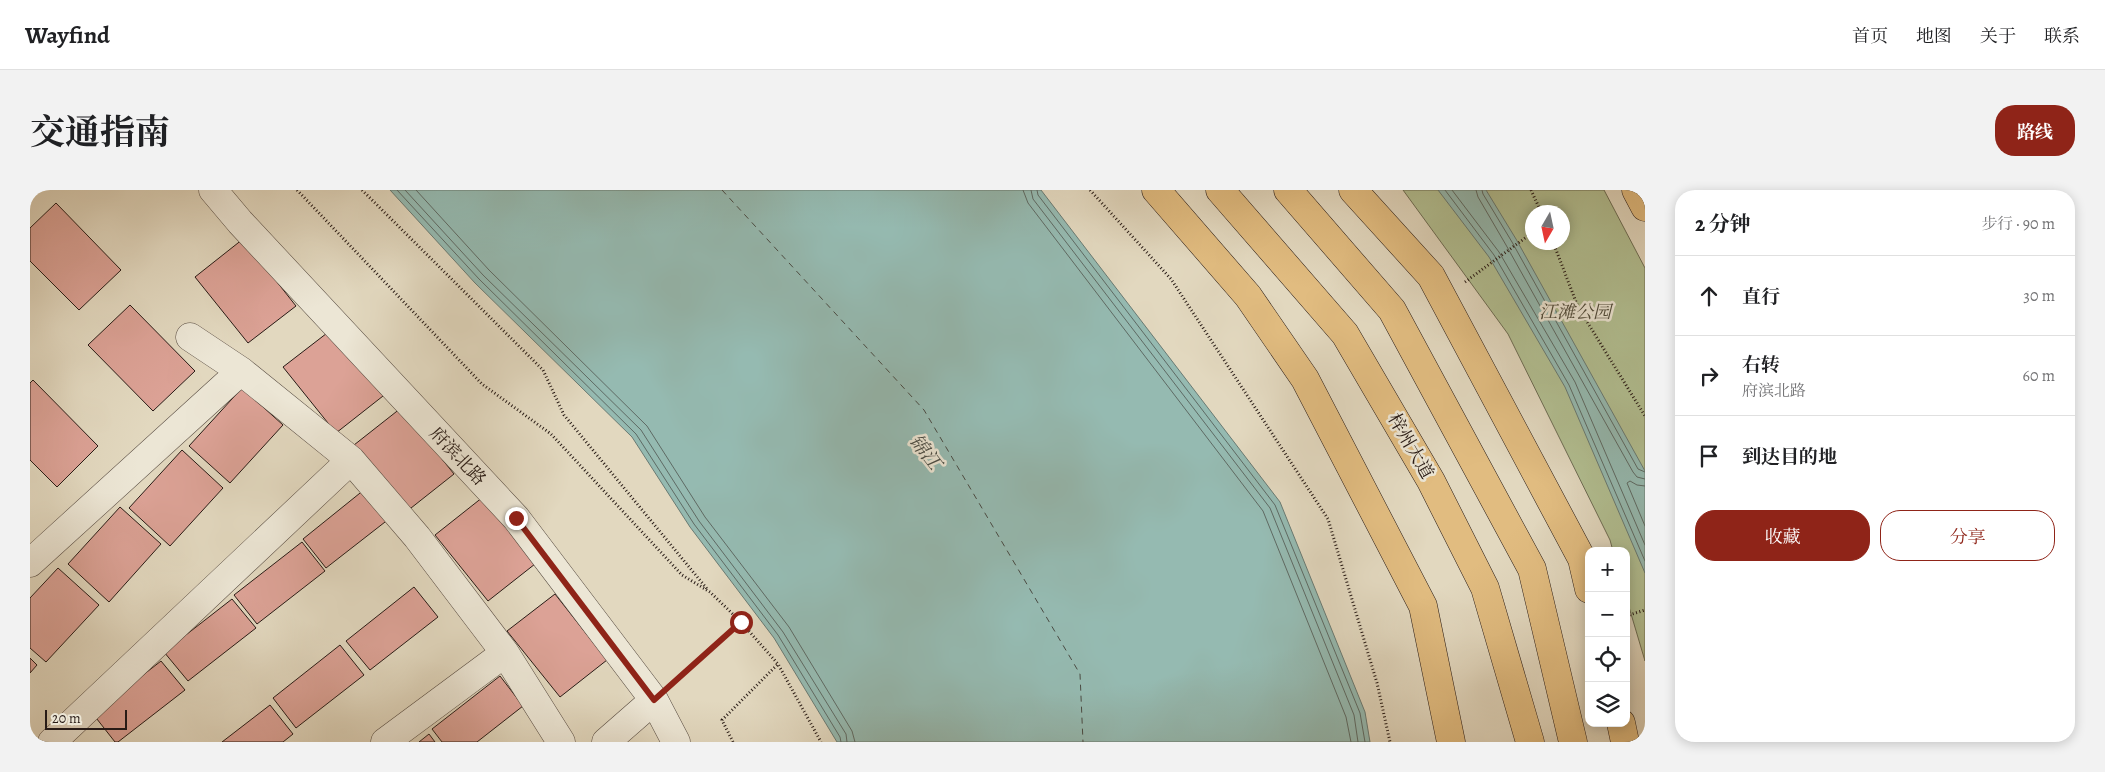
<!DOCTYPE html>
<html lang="zh">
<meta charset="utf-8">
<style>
:root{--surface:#fff;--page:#f2f2f2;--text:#202124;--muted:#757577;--line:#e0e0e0;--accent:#8f2418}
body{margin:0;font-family:Alegreya,"Noto Serif SC",serif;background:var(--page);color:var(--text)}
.controls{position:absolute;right:15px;bottom:15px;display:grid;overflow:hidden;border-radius:10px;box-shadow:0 2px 12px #0003}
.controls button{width:45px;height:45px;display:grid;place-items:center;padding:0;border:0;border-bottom:1px solid var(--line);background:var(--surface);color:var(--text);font:25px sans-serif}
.compass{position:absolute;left:1495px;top:15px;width:45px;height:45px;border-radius:50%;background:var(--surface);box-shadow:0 2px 12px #0003;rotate:189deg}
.scale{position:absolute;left:15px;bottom:12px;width:82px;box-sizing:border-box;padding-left:5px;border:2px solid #281b16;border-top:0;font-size:14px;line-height:18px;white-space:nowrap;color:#281b16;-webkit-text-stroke:4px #ece6d5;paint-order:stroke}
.stop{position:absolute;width:15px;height:15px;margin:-11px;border:4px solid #8f2418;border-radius:50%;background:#fff}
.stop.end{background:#8f2418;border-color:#fff;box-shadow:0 1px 5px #0008}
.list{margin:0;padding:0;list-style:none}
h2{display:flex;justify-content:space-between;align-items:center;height:65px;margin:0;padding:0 20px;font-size:21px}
h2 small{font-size:16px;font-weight:400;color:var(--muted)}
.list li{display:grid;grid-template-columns:32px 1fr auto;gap:15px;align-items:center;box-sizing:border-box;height:80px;padding:0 20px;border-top:1px solid var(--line)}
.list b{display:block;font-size:19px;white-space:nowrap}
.list p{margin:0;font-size:16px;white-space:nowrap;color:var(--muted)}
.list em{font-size:16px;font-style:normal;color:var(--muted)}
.actions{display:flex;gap:10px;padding:15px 20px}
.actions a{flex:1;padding:11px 0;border:1px solid var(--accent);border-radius:20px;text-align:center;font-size:18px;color:var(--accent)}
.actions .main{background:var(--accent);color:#fff}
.icon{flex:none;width:28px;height:28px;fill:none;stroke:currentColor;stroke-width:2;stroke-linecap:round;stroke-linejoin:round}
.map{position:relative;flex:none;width:1615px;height:552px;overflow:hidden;border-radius:20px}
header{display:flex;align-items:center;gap:30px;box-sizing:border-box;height:70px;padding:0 25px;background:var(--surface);border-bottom:1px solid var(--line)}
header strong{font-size:24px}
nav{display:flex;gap:28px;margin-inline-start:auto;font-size:18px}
.intro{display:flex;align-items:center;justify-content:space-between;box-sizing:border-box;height:120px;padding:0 30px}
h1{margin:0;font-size:35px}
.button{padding:12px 22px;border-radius:20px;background:var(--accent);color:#fff;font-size:18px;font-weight:700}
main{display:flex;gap:30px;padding:0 30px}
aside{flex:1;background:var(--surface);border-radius:20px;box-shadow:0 2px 12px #0003}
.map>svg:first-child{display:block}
.green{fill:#b2bf92;stroke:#6d6d54;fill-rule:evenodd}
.water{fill:#95bab1;stroke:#697a73}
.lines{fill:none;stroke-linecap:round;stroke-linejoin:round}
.shore{stroke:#5e6a64;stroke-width:1}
.ferry{stroke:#494b44;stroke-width:1;stroke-dasharray:6 5;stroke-linecap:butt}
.building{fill:#dca296;stroke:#281b16}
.minor-casing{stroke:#564a40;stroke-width:29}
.major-casing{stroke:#281b16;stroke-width:29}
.highway-casing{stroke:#281b16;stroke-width:29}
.path{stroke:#281b16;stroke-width:3;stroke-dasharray:1 2.5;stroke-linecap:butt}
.minor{stroke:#ece6d5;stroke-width:28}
.major{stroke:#e1bc80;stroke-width:28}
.highway{stroke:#e1bc80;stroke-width:28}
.route{stroke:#8f2418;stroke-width:6}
.labels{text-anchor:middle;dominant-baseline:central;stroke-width:5;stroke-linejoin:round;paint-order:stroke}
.park-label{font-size:18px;font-style:italic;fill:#514c3b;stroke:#ece6d5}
.street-label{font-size:18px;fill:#281b16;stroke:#ece6d5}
.water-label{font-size:19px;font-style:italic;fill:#494b44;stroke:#ece6d5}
</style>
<header>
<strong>Wayfind</strong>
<nav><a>首页</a><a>地图</a><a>关于</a><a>联系</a></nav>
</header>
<div class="intro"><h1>交通指南</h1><a class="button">路线</a></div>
<main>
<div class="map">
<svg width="1615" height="552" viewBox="0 0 1615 552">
<rect width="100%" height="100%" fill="#e2d8bf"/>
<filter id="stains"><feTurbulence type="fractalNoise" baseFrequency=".004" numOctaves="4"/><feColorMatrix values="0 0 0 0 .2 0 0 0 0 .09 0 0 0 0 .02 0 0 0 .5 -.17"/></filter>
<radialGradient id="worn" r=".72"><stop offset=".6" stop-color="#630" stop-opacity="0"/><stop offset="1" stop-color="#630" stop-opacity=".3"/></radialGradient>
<!-- green -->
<path class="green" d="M1373,0h201l41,78v393l-19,-64v-46h-13l-3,-11 -102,-206zM1502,22h30v30h-30z"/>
<!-- water -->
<path class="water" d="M360,0h651l239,312 85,210 5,30h-533l-63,-104 -84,-111 -58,-90 -157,-154z
M1408,0h48l30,49 129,232v102l-80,-186 -76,-130z"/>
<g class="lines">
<!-- shore -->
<path class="shore" d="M367,0l82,89 157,155 58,90 84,111 62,102 1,5
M375,0l78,85 158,155 58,91 84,111 63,102 1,8
M386,0l73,80 158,156 58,91 84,110 63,104 3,11
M993,0l5,13 235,308 83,206 5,25
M1001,0l2,9 237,309 84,207 4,27
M1007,0l1,5 237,310 85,208 5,29
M1415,0l49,65 75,130 76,176
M1422,0l47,62 76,130 70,163
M1446,0l2,7 28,48 127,227 4,5 8,2
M1452,0l1,4 29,48 126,227 7,3
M1615,296l-8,-1 -7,-4 -3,2 18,43"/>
<!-- ferry -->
<path class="ferry" d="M692,0l202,220 156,264 3,68"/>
</g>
<!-- building -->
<path class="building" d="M26,13l65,67 -42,40 -49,-49v-33z
M213,49l53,67 -48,37 -53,-66z
M100,115l65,66 -42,40 -65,-66z
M301,140l52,66 -47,37 -53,-66z
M3,190l65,66 -41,41 -27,-27v-77z
M212,198l41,37 -53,58 -41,-37z
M371,218l53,66 -48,38 -52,-67z
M152,260l41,38 -53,58 -41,-38z
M340,295l24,30 -68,53 -23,-29z
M453,307l52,67 -47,37 -53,-66z
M90,317l41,37 -52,58 -41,-38z
M272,352l23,29 -68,53 -23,-29z
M28,378l41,37 -53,57 -16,-14v-50z
M384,397l24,30 -68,53 -24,-29z
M525,404l52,66 -47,37 -53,-66z
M202,409l24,29 -68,53 -24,-29z
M310,455l24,30 -68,53 -23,-30z
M0,468l7,7 -7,8z
M131,471l24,29 -67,52h-3l-22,-28z
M470,486l23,30 -46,36h-35l-10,-13z
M240,515l23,29 -10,8h-61z
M399,544l6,8h-16z"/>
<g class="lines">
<!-- minor casing -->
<g class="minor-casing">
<path id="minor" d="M183,0l27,32 276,296 138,182 22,42
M160,147l51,34 110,89 66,77 88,116 56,89
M0,373l211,-192
M22,552l299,-282
M355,552l120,-89
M576,552l48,-42"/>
</g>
<!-- major casing -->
<g class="major-casing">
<path id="major" d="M1126,0l92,106 57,83 118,227 28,136
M1323,0l78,86 151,283 7,30
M1606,0l9,17
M1591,533l4,19"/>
</g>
<!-- highway casing -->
<g class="highway-casing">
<path id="highway" d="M1190,0l125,144 86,147 54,107 45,154
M1258,0l104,120 140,259 41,173"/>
</g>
<!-- path -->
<path class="path" d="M267,0l185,194 69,50 131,141 28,17 31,30 37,42 43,78
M332,0l181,180 21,45 144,175
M1060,0l81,89 157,240 49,164 13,59
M1501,0l10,22
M1523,52l25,65 67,109
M1435,92l67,-49
M1596,426l19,-6
M645,491l66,-59
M703,552l-11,-22 56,-56"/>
<!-- minor -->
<use href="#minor" class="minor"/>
<!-- major -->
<use href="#major" class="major"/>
<!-- highway -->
<use href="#highway" class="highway"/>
</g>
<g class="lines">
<!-- route -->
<path class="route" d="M486,328l138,182 87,-78"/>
</g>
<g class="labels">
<!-- park labels -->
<g class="park-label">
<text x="1545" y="122">江滩公园</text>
</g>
<!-- street labels -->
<g class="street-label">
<text transform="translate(1381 256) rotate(60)">梓州大道</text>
<text transform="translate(428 266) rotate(47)">府滨北路</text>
</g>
<!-- water labels -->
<g class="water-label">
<text transform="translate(895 262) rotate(52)">锦江</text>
</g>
</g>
<rect width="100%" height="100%" filter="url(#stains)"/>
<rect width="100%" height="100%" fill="url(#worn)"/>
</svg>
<div class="controls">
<button>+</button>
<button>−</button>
<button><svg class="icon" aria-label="locate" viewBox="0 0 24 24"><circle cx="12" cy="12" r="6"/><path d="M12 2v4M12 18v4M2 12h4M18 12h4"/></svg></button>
<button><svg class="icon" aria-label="layers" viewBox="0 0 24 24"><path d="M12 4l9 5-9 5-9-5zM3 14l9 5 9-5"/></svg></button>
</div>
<svg class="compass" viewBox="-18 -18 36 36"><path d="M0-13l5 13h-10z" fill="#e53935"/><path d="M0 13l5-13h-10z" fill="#757577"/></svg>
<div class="scale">20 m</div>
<div class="stop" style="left:711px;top:432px"></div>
<div class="stop end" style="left:486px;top:328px"></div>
</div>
<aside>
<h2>2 分钟<small>步行 · 90 m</small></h2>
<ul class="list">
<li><svg class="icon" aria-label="ahead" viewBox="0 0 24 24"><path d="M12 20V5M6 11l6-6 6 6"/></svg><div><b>直行</b></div><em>30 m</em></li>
<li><svg class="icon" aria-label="right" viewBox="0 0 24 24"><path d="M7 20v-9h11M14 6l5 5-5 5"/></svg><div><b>右转</b><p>府滨北路</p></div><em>60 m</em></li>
<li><svg class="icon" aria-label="arrive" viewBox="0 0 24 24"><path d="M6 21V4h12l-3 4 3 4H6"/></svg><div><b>到达目的地</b></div></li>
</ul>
<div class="actions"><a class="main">收藏</a><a>分享</a></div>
</aside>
</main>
